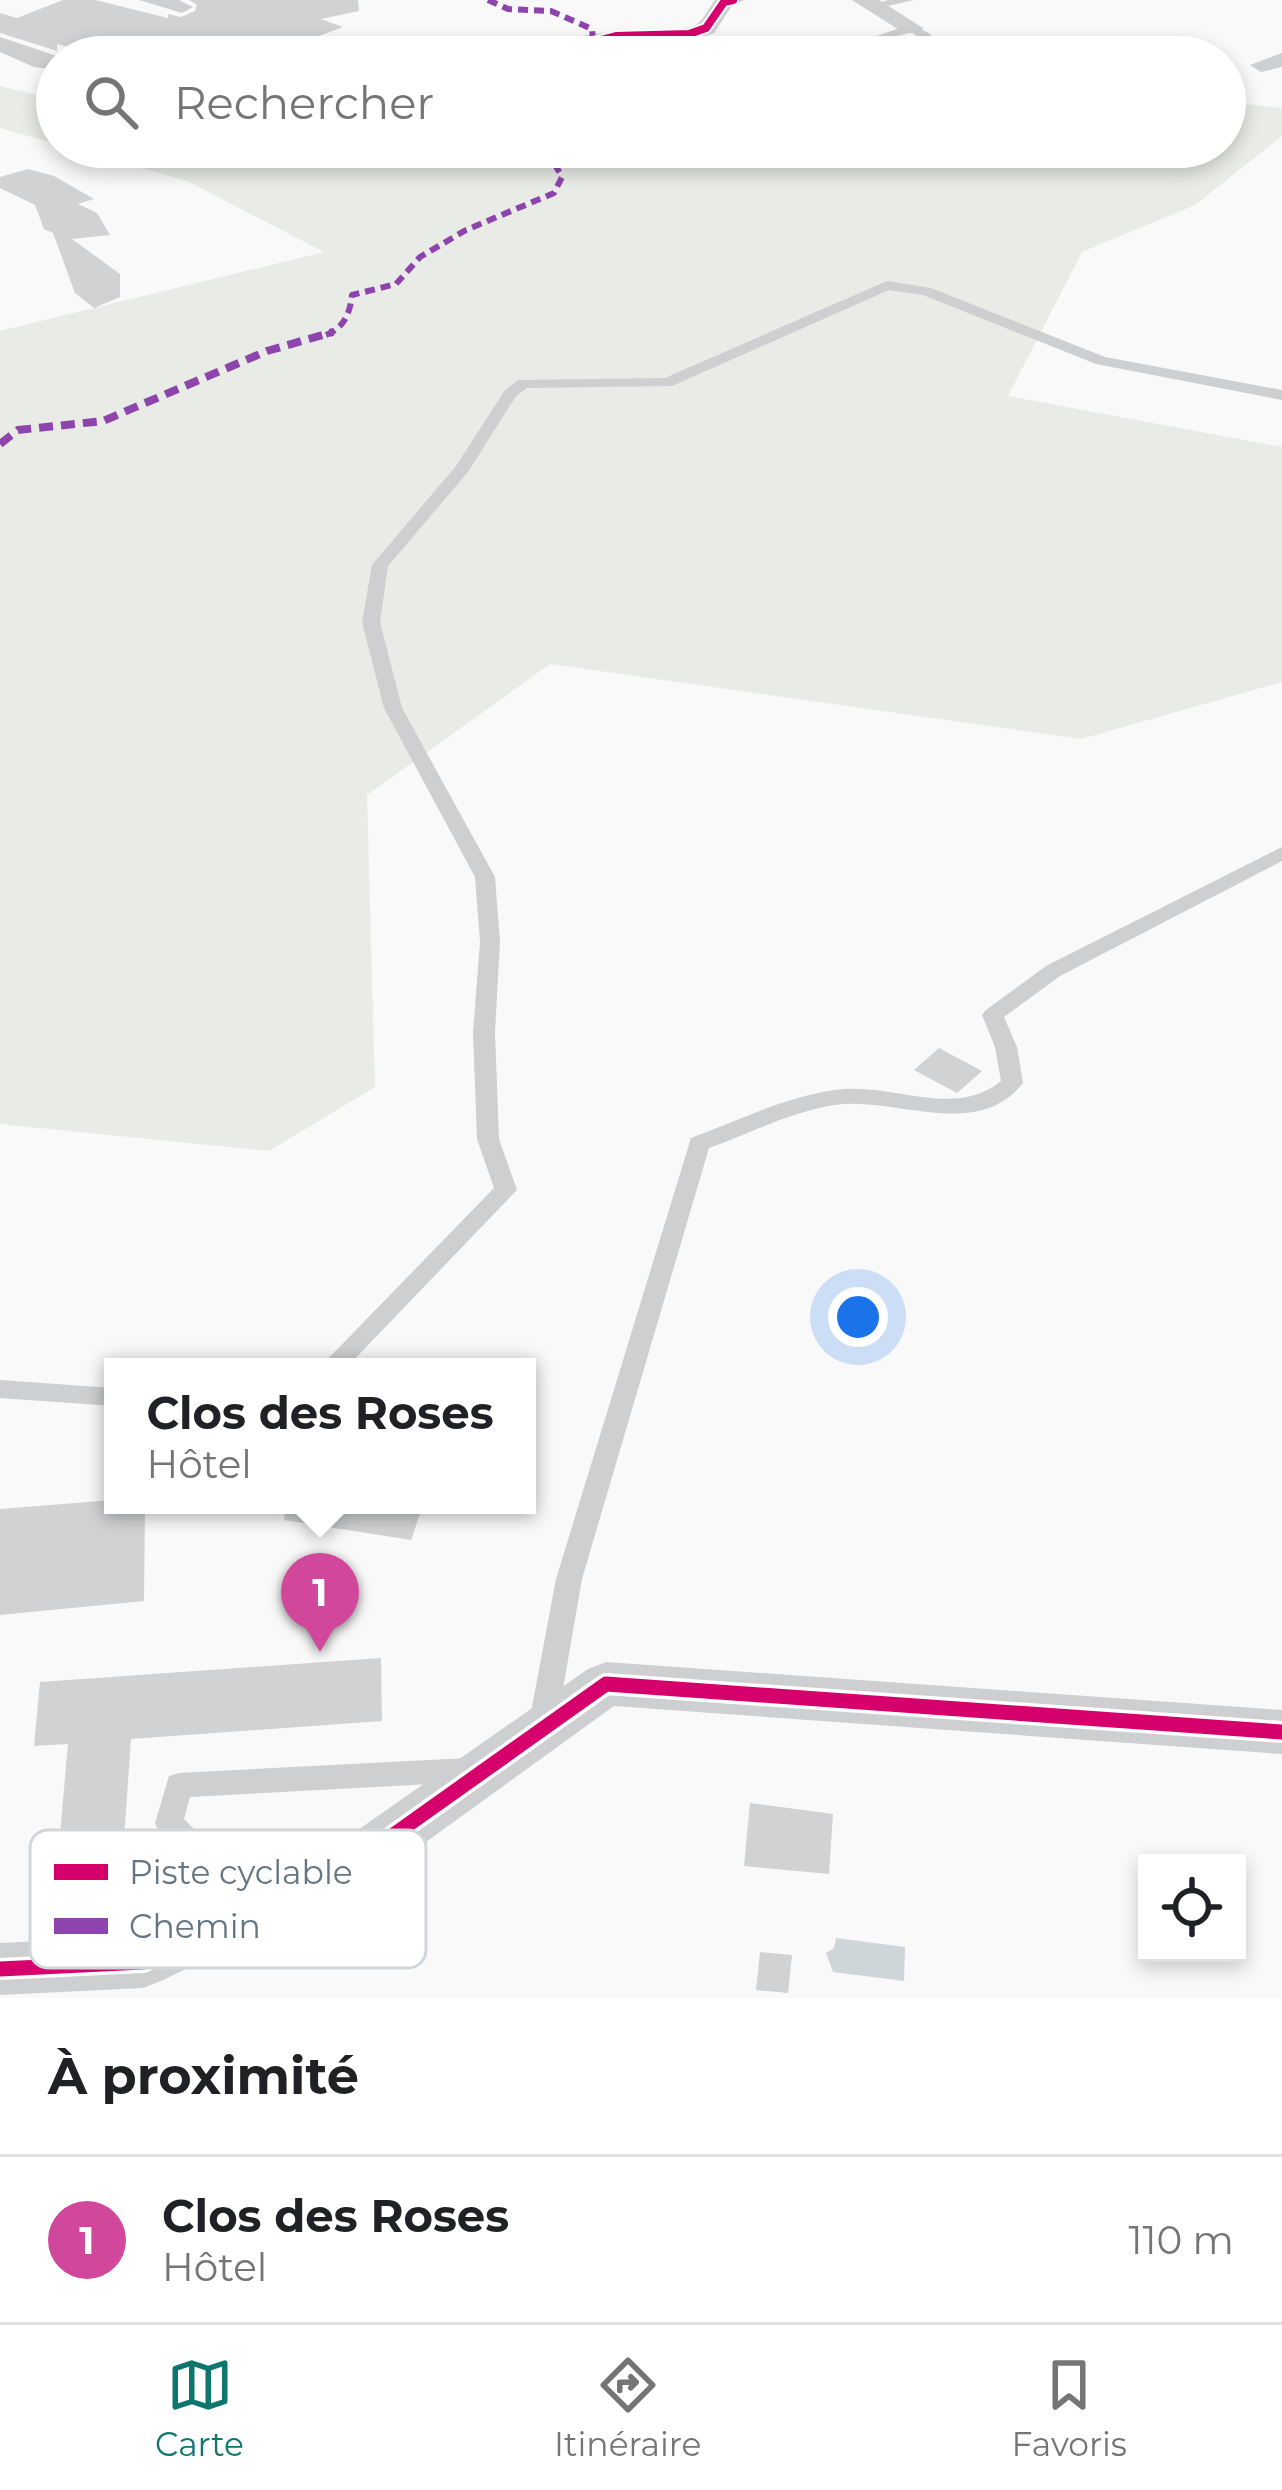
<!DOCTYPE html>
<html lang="fr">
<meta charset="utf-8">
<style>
:root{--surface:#fff;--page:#f2f2f2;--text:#202124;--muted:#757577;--line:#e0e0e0;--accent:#0f766e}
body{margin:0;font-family:Montserrat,sans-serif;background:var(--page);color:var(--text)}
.controls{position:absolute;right:36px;bottom:36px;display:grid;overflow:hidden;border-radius:0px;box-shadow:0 6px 18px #0003}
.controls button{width:108px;height:108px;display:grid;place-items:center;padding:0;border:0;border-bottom:3px solid var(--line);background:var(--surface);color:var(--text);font:60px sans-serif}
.you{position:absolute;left:858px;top:1317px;width:42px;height:42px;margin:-30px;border:9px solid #fff;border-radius:50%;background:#1a73e8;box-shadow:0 0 0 18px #1a73e833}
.badge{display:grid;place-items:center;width:78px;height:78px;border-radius:50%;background:var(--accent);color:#fff;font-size:39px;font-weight:700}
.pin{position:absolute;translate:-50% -99px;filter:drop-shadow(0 3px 6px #0008)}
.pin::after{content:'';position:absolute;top:63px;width:42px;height:36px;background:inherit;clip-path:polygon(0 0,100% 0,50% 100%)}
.popup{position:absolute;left:104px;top:1358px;width:432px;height:156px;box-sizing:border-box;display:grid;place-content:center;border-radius:0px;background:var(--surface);filter:drop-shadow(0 3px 9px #0005);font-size:39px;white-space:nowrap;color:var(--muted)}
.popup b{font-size:45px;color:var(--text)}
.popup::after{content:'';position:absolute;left:50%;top:100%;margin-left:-24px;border:24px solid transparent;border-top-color:var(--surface)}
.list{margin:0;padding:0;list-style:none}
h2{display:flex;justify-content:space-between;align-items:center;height:156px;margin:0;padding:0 48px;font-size:51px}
h2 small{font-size:39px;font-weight:400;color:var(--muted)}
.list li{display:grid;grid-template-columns:78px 1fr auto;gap:36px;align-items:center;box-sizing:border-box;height:168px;padding:0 48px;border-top:3px solid var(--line)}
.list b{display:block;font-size:45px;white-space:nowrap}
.list p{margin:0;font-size:39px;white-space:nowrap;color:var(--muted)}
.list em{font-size:39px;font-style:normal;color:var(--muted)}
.icon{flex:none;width:66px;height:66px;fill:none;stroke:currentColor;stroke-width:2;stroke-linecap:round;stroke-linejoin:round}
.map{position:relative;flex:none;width:1282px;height:1998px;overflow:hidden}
.search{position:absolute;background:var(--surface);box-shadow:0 6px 18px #0003;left:36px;right:36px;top:36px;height:132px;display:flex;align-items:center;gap:30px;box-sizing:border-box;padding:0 42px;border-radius:66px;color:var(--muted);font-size:45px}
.sheet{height:324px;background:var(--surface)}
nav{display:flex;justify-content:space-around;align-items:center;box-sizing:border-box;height:168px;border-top:3px solid var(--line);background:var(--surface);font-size:33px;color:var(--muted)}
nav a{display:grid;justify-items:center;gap:6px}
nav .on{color:var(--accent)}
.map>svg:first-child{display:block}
.green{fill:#e8ebe6}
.water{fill:#ced6d9}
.building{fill:#d0d2d3}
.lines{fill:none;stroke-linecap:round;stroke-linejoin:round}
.service{fill:#cecfd0;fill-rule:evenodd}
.minor{fill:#cecfd0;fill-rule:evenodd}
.quiet-far1{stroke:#8e44ad;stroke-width:6;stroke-dasharray:10 6;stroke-linecap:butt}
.quiet{stroke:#8e44ad;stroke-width:8;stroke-dasharray:14 8;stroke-linecap:butt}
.cycleway-far1-casing{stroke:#fff;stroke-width:12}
.cycleway-casing{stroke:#fff;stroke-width:22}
.cycleway-far1{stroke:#d6006c;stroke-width:8}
.cycleway{stroke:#d6006c;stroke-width:15}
.key{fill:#fff;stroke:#d1d6da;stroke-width:3}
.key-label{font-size:33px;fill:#657683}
</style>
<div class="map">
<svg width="1282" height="1998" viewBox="0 0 1282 1998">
<rect width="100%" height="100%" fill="#f9f9f9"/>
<!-- green -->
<path class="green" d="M0,86l57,14v44l-57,-16z
M1225,102l57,6v28l-87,69 -113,47 -74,144 274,51v235l-201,57 -531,-75 -183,131 8,292 -106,64 -269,-27v-793l324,-79 -137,-71 -120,-34h225l130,20 93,-20h256l26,11 27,-11h401z"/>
<!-- water -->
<path class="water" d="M836,1938l69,9 -1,34 -71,-9 -7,-19 8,-5z"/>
<!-- building -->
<path class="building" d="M63,0h32l73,18v-4l13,3 14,-6 2,-6 -8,-5h169l1,11 -38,8 22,8 -79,30h-72l-15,-21 -26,14 -32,-7 -24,10 -38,-9v7l-57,-18v-20l17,5z
M28,169l26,7 40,23 -16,5 19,9 13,22 -38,4 48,35v23l-26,11 -19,-15 -22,-60 -9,-4 -9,-24 -35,-17v-11z
M939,1048l43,23 -25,22 -43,-23z
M113,1500v5h32l-1,96 -144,14v-106z
M286,1505h137l-12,35 -127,-20z
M381,1658l1,63 -251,18 -12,170 -66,4 15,-169 -34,2 6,-64z
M750,1803l83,11 -4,60 -85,-8z
M760,1952l32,3 -4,38 -32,-3z"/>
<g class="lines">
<!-- service -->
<path class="service" d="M888,0h26l-40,9 -6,-3z
M912,24l18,10 13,23h-12l-10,-18 -10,-7 -79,25h-18z
M887,281l44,7 174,69 177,33v10l-186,-36 -173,-69 -34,-5 -217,96 -145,2 -11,8 -48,76 -80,94 -8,56 22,86 93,169 5,65 -5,90 4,107 18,51 -170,177h-27l174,-179 -17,-49 -4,-107 7,-90 -5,-65 -91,-169 -22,-86 10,-57 84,-99 49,-76 13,-10 147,-2z
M1282,847v14l-222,115 -56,41 13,30 6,36c-47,59 -127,13 -189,22 -43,7 -84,28 -125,43l-127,431 -25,144 -4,8 -10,4 -10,-4 -4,-8 27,-144 135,-441c50,-18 101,-45 154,-49 52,-4 111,29 156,-8l-6,-34 -13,-32 4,-5 60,-44z
M0,1380l113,8v18l-113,-8z
M468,1758l10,3 4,9 -4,9 -10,3 -278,15 -6,22 26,26 5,9 -4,81 -4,10 -11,4 -11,-4 -4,-10 4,-76 -26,-27 -4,-9 14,-47 10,-3z"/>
<!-- minor -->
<path class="minor" d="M139,0h40l14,7 -11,6z
M715,0h29l-13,7 -17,26 -17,6 -81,4 -54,14 -11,-7c36,-30 127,-11 147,-27 6,-4 12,-17 17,-23z
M852,0h27l44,28 -3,5h-16z
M0,37l60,20 -3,13 -23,-3 -34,-15z
M1282,53v14l-21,5 -11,-7z
M606,1662l676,48v44l-668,-48 -231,167 -220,107 -20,8 -143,7v-52l139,-7 206,-97 243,-170z"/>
<!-- quiet-far1 -->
<path class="quiet-far1" d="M488,0l20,9 43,2 41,18 1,10
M326,335c18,-7 24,-22 26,-40l44,-11 24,-27 46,-27 88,-37 8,-16 -17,-30"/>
<!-- quiet -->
<path class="quiet" d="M0,444l18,-14 85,-9 164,-70 66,-19"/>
<!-- cycleway-far1 casing -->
<g class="cycleway-far1-casing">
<path id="cycleway-far1" d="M562,50l54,-14 73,-2 17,-6 18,-26 9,-2"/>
</g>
<!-- cycleway casing -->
<g class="cycleway-casing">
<path id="cycleway" d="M0,1969l143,-7 221,-106 242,-172 676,48"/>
</g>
<!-- cycleway-far1 -->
<use href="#cycleway-far1" class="cycleway-far1"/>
<!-- cycleway -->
<use href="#cycleway" class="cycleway"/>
</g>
<!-- legend -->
<rect x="30" y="1830" width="396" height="138" rx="18" class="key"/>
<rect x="54" y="1864" width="54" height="16" fill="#d6006c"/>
<rect x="54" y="1918" width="54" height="16" fill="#8e44ad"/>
<g class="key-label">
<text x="129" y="1884">Piste cyclable</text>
<text x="129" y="1938">Chemin</text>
</g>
</svg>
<div class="controls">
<button><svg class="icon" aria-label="locate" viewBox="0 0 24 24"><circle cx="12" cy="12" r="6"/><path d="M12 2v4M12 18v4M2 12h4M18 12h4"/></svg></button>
</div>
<div class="you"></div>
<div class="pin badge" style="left:320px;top:1652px;background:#d1479c">1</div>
<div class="popup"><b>Clos des Roses</b>Hôtel</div>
<div class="search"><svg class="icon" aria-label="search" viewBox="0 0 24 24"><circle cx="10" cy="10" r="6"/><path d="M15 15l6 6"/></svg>Rechercher</div>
</div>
<section class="sheet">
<h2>À proximité<small></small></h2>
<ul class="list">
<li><span class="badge" style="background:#d1479c">1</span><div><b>Clos des Roses</b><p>Hôtel</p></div><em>110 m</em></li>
</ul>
</section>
<nav>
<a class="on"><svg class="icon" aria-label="map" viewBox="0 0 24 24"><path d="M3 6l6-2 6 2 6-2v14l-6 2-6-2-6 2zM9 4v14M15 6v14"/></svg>Carte</a>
<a><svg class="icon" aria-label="directions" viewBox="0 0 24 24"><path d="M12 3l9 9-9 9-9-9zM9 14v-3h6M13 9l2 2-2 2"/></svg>Itinéraire</a>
<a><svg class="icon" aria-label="saved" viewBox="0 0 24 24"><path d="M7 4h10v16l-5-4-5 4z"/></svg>Favoris</a>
</nav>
